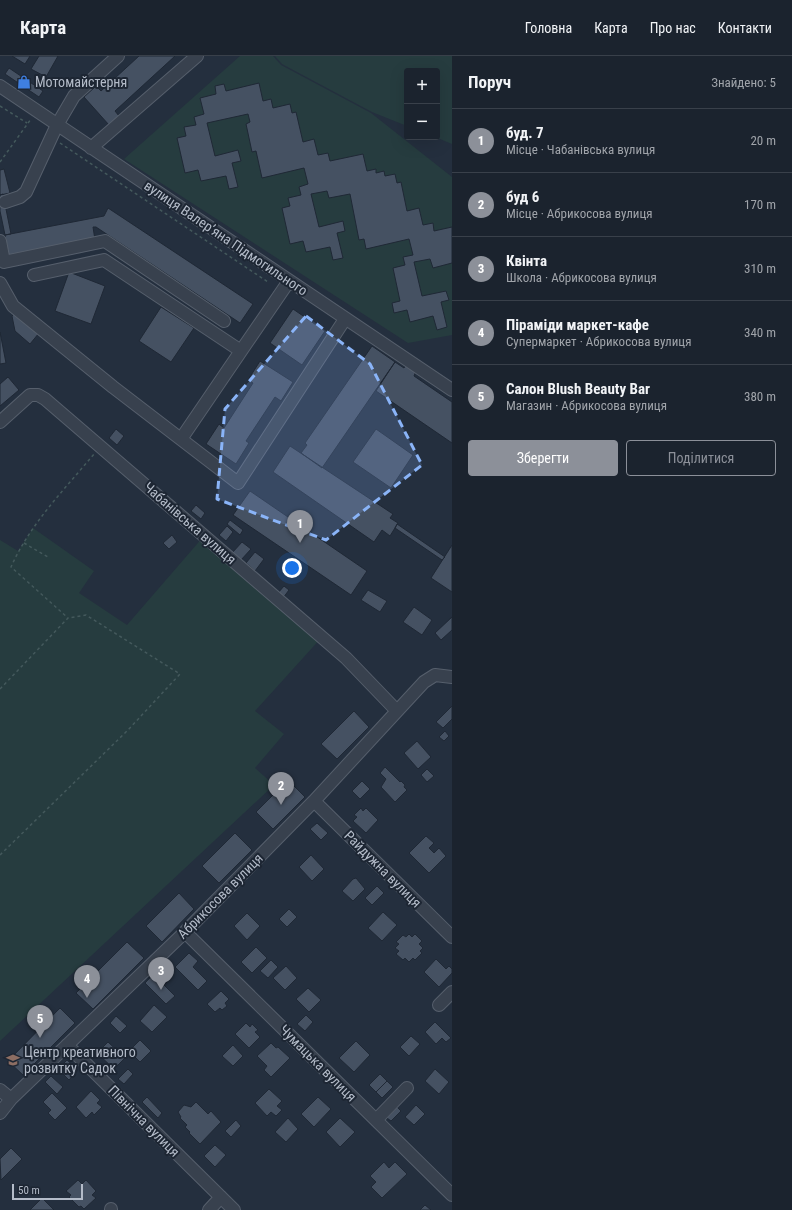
<!DOCTYPE html>
<html lang="uk">
<meta charset="utf-8">
<style>
:root{--surface:#1b232e;--page:#282f3a;--text:#f1f3f6;--muted:#a0a4aa;--line:#39404a;--accent:#8c9099}
body{margin:0;font-family:"Roboto Condensed",sans-serif;background:var(--page);color:var(--text)}
.controls{position:absolute;right:12px;top:12px;display:grid;overflow:hidden;border-radius:4px;box-shadow:0 4px 16px #0002}
.controls button{width:36px;height:36px;display:grid;place-items:center;padding:0;border:0;border-bottom:1px solid var(--line);background:var(--surface);color:var(--text);font:20px sans-serif}
.scale{position:absolute;left:12px;bottom:10px;width:71px;box-sizing:border-box;padding-left:4px;border:2px solid #b4bcc9;border-top:0;font-size:11px;line-height:14px;white-space:nowrap;color:#b4bcc9;-webkit-text-stroke:3px #1d2633;paint-order:stroke}
.you{position:absolute;left:292px;top:512px;width:14px;height:14px;margin:-10px;border:3px solid #fff;border-radius:50%;background:#1a73e8;box-shadow:0 0 0 6px #1a73e833}
.badge{display:grid;place-items:center;width:26px;height:26px;border-radius:50%;background:var(--accent);color:#fff;font-size:13px;font-weight:700}
.pin{position:absolute;translate:-50% -33px;filter:drop-shadow(0 1px 2px #0008)}
.pin::after{content:'';position:absolute;top:21px;width:14px;height:12px;background:inherit;clip-path:polygon(0 0,100% 0,50% 100%)}
.list{margin:0;padding:0;list-style:none}
h2{display:flex;justify-content:space-between;align-items:center;height:52px;margin:0;padding:0 16px;font-size:17px}
h2 small{font-size:13px;font-weight:400;color:var(--muted)}
.list li{display:grid;grid-template-columns:26px 1fr auto;gap:12px;align-items:center;box-sizing:border-box;height:64px;padding:0 16px;border-top:1px solid var(--line)}
.list b{display:block;font-size:15px;white-space:nowrap}
.list p{margin:0;font-size:13px;white-space:nowrap;color:var(--muted)}
.list em{font-size:13px;font-style:normal;color:var(--muted)}
.actions{display:flex;gap:8px;padding:12px 16px}
.actions a{flex:1;padding:9px 0;border:1px solid var(--accent);border-radius:4px;text-align:center;font-size:14px;color:var(--accent)}
.actions .main{background:var(--accent);color:#fff}
.map{position:relative;flex:none;width:452px;height:1154px;overflow:hidden}
header{display:flex;align-items:center;gap:24px;box-sizing:border-box;height:56px;padding:0 20px;background:var(--surface);border-bottom:1px solid var(--line)}
header strong{font-size:19px}
nav{display:flex;gap:22px;margin-inline-start:auto;font-size:14px}
main{display:flex}
aside{flex:1;background:var(--surface)}
.map>svg:first-child{display:block}
.green{fill:#263c3f}
.building{fill:#455162;stroke:#1f2835}
.lines{fill:none;stroke-linecap:round;stroke-linejoin:round}
.minor-casing{stroke:#565f6c;stroke-width:14}
.path{stroke:#44595c;stroke-width:1.5;stroke-dasharray:3 3;stroke-linecap:butt}
.minor{stroke:#38414e;stroke-width:12}
.marked{fill:#8ab4f8;fill-opacity:0.2;stroke:#8ab4f8;stroke-width:3;stroke-dasharray:8 5;stroke-linejoin:round}
.labels{text-anchor:middle;dominant-baseline:central;stroke-width:4;stroke-linejoin:round;paint-order:stroke}
.poi-label{font-size:14px;fill:#b4bcc9;stroke:#1d2633;text-anchor:start}
.street-label{font-size:14px;fill:#b4bcc9;stroke:#1d2633}
</style>
<header>
<strong>Карта</strong>
<nav><a>Головна</a><a>Карта</a><a>Про нас</a><a>Контакти</a></nav>
</header>
<main>
<div class="map">
<svg width="452" height="1154" viewBox="0 0 452 1154">
<rect width="100%" height="100%" fill="#242f3e"/>
<!-- green -->
<path class="green" d="M240,0h33l8,9 90,48 81,64v158l-44,8 -284,-184z
M275,0h177v88l-17,-7h2v-66h-30v55l-35,-14 -90,-48z
M33,472l61,43 -15,22 48,32 77,-89 118,101 -67,74 29,23 -29,34 19,17 -274,256v-501l18,11z"/>
<!-- building -->
<path class="building" d="M12,0h18l-5,8z
M39,0h19l-12,21 -15,-8z
M139,0h36l-60,55 4,5 -10,9 -25,-28 12,-11 5,5z
M9,12l34,23 -4,6 -34,-23z
M259,27l4,18 8,-2 2,9 17,-4 2,9 4,-1 7,30 11,-3 4,16 10,-2 2,8 33,-7 4,17 9,-2v4l8,-2 1,5 10,-2 2,9 4,-1 6,29 12,-3 4,17 10,-2 1,8 18,-4v36l-19,5 -3,-9 -16,3 8,34 24,-5 3,9 -8,2 6,25 -10,3 -4,-14 -23,6 -3,-12 -13,3 -2,-10 8,-2 -7,-33 12,-3 -2,-8 10,-2 -4,-16 -43,10 -2,-10 -5,1 -9,-46 -21,4 -2,-7 -16,3 8,33 24,-6 2,10 -8,2 6,25 -10,2 -3,-13 -24,5 -3,-11 -13,3 -8,-36 8,-2 -2,-8 13,-3 -2,-8 9,-3 -4,-16 -42,10 -6,-27 -4,1 -6,-28 4,-2 -2,-8 -41,9 8,33 23,-6 3,11 -9,2 6,24 -9,2 -3,-13 -25,5 -3,-11 -13,3 -8,-35 9,-2 -2,-9 12,-2 -2,-8 10,-3 -4,-16 16,-4 -1,-8 9,-2 2,7z
M4,113l6,24 -10,2v-25z
M3,138l8,40 -6,1 -5,-24v-16z
M108,152l145,96 -13,19 -144,-96h-3l2,13 -86,17 -4,-22 99,-19z
M69,216l36,14 -14,38 -36,-13z
M161,251l33,21 -23,34 -32,-21z
M293,253l32,22 -23,34 -32,-22z
M15,257l24,20 -9,11 -15,-13 -3,-15z
M0,276l6,31 -6,1z
M372,290l23,16 -73,106 -21,-15 6,-8 -2,-2z
M260,305l33,21 -12,19 -6,-4 -29,44 3,2 -13,21 -30,-20 13,-20 5,4 29,-45 -5,-3z
M395,306l9,6 2,-3 10,6 -2,5 38,26v41l-76,-52z
M8,321l11,13 -19,16v-22z
M116,373l8,7 -7,9 -8,-7z
M376,373l37,26 -22,33 -38,-26z
M290,390l103,68 -3,4 8,5 -8,13 -8,-6 -8,12 -101,-70z
M250,435l117,80 -16,24 -118,-80z
M196,449l9,8 -4,6 -10,-8z
M230,464l13,10 -3,5 -13,-11z
M397,468l48,33 -3,3 -47,-32z
M227,470l6,6 -7,9 -7,-6z
M172,479l5,7 -8,7 -6,-6z
M242,486l9,7 -10,11 -9,-7z
M452,489v47l-21,-14z
M255,496l9,7 -9,12 -9,-8z
M286,507l11,8 -6,7 -10,-9z
M284,530l5,4 -6,8 -5,-5z
M368,534l19,11 -7,11 -19,-12z
M414,551l18,13 -10,15 -19,-13z
M452,561v13l-11,10 -6,-7z
M452,650v13l-9,9 -7,-6z
M354,655l15,16 -32,32 -16,-15z
M445,675l4,5 -5,5 -5,-4z
M417,685l14,16 -13,12 -14,-16z
M385,711l15,15 1,-1 4,4 -1,2 3,3 -12,12 -14,-15 5,-8 -6,-6z
M427,713l7,7 -7,6 -6,-7z
M288,724l17,17 -32,32 -17,-17z
M362,725l8,8 -10,10 -8,-8z
M361,752l2,3 3,-3 12,12 -12,13 -13,-12 4,-4 -3,-2z
M317,767l11,10 -7,7 -11,-11z
M235,777l17,17 -33,33 -17,-17z
M426,780l8,7 -5,5 5,5 5,-5 7,8 -17,17 -20,-20z
M311,799l13,14 -12,12 -13,-14z
M356,822l9,11 -12,12 -11,-10 11,-12z
M377,830l7,7 -12,12 -7,-7z
M179,837l15,16 -32,33 -16,-16z
M289,853l8,8 -10,10 -8,-8z
M383,856l14,13 -15,16 -14,-13z
M247,857l13,13 -13,14 -13,-14z
M409,878l3,3 3,-3 7,7 -3,3 4,4 -3,3 2,2 -7,7 -2,-2 -4,4 -4,-4 -2,2 -7,-6 3,-3 -4,-3 4,-4 -3,-2 7,-7 3,2z
M127,886l17,16 -51,51 -17,-16z
M256,891l11,11 -15,15 -11,-11z
M189,897l9,8 -5,6 14,14 -9,9 -23,-23z
M436,903l10,10 3,-3 3,3v4l-13,14 -15,-15z
M271,904l7,7 -10,11 -8,-7z
M161,910l11,11 -8,8 11,11 -9,8 -21,-21z
M286,910l11,12 -12,12 -12,-12z
M308,932l13,12 -12,12 -13,-13z
M221,935l8,8 -4,4 2,3 -5,4 -2,-2 -5,4 -8,-8z
M154,949l13,12 -15,15 -12,-11z
M60,952l15,15 -52,52 -15,-14z
M306,959l7,7 -8,9 -8,-7z
M116,960l11,10 -7,7 -10,-10z
M435,966l16,16 -5,4 -4,-4 -6,6 -11,-12z
M246,967l4,4 2,-3 6,6 -3,2 5,5 -11,11 -14,-14z
M411,980l9,8 -11,12 -9,-9z
M140,984l11,11 -11,11 -11,-11z
M356,985l14,14 -16,17 -15,-14z
M108,986l17,16 -11,11 -17,-16z
M271,987l5,5 2,-1 12,11 -19,19 -7,-7 3,-4 -10,-10z
M233,989l10,11 -10,10 -11,-10z
M67,1004l11,10 -9,10 -11,-11z
M128,1013l5,5 -9,10 -6,-5z
M435,1013l14,13 -10,12 -14,-13z
M380,1018l7,7 -11,11 -7,-7z
M51,1020l12,11 -6,7 -12,-12z
M387,1025l6,6 -11,11 -6,-6z
M269,1033l13,12 -5,5 5,4 -6,6 -5,-4 -4,4 -12,-13z
M91,1035l9,9 -3,3 5,4 -8,8 -2,-3 -6,6 -10,-11z
M52,1037l15,15 -12,12 -7,-7 3,-3 -8,-8z
M147,1041l15,16 -4,5 -16,-16z
M318,1041l13,12 -17,18 -13,-13z
M196,1046l12,12 3,-3 10,11 -21,22 -11,-11 1,-1 -5,-5 2,-2 -7,-7 1,-1 -3,-5 6,-7 7,2z
M416,1049l9,9 -11,11 -9,-8z
M397,1051l4,4 -10,10 -4,-3z
M288,1062l10,11 -12,13 -11,-10z
M340,1062l15,14 -15,15 -14,-15z
M236,1064l5,6 -10,11 -6,-6z
M215,1089l11,10 -11,12 -11,-11z
M11,1092l11,11 -21,21 -1,-21z
M384,1106l5,6 6,-6 12,12 -25,24 -11,-11 5,-5 -6,-6z
M78,1124l4,4 4,-4 10,11 -4,4 4,3 -12,11 -3,-3 -2,1 -10,-10 2,-2 -5,-4z
M42,1142l12,12h-24z
M425,1149l6,5h-11z"/>
<g class="lines">
<!-- minor casing -->
<g class="minor-casing">
<path id="minor" d="M0,30l452,304
M91,92l106,-92
M5,146l15,-5 6,-5 31,-67 17,-29 44,-40
M0,185l4,21 101,-21 119,80
M34,219l70,-15 137,91 48,-70
M0,227l13,23 100,81 125,96 107,-164
M0,366l30,-27h8l7,4 301,259 51,53
M181,383l60,-88
M314,745l138,136
M185,876l267,263
M439,949l13,-13
M67,989l167,165
M0,1034l11,9
M0,1057l11,-14 174,-167 129,-131 110,-119 11,-7 17,2
M376,1064l31,-32
M111,1153v1
M209,1154l12,-13"/>
</g>
<!-- path -->
<path class="path" d="M0,50l27,17
M60,87l208,139
M0,106l31,-43
M24,487l24,14
M0,633l68,-71 -57,-51c19,-43 53,-77 83,-113
M0,799l128,-125 52,-56 -94,-59 -18,3"/>
<!-- minor -->
<use href="#minor" class="minor"/>
</g>
<!-- marked area -->
<path class="marked" d="M306,260l64,48 52,101 -96,75 -109,-41 8,-90z"/>
<!-- icons -->
<defs>
<g id="shop-bare" transform="scale(1.08)"><path d="M-5-2.5h2.3a2.7 3.5 0 0 1 5.4 0H5L5.5 6h-11ZM-1.5-2.5h3a1.5 2.3 0 0 0-3 0Z" fill="#3f7fe0" stroke="#1d2633" stroke-width="2.5" paint-order="stroke"/></g>
<g id="school-bare" transform="scale(1.08)"><path d="M0-5L7-2L0 1L-7-2ZM-4 1L0 2.5L4 1V4Q0 6-4 4Z" fill="#8d6e63" stroke="#1d2633" stroke-width="2.5" paint-order="stroke"/></g>
</defs>
<g fill-rule="evenodd">
<use href="#shop-bare" x="24" y="26"/>
<use href="#school-bare" x="13" y="1004"/>
</g>
<g class="labels">
<!-- poi labels -->
<g class="poi-label">
<text x="35" y="26">Мотомайстерня</text>
<text x="24" y="996">Центр креативного<tspan x="24" dy="16">розвитку Садок</tspan></text>
</g>
<!-- street labels -->
<g class="street-label">
<text transform="translate(226 182) rotate(34)">вулиця Валерʼяна Підмогильного</text>
<text transform="translate(190 467) rotate(41)">Чабанівська вулиця</text>
<text transform="translate(383 813) rotate(45)">Райдужна вулиця</text>
<text transform="translate(220 840) rotate(-45)">Абрикосова вулиця</text>
<text transform="translate(318 1007) rotate(45)">Чумацька вулиця</text>
<text transform="translate(144 1065) rotate(45)">Північна вулиця</text>
</g>
</g>
</svg>
<div class="controls">
<button>+</button>
<button>−</button>
</div>
<div class="scale">50 m</div>
<div class="you"></div>
<div class="pin badge" style="left:300px;top:487px">1</div>
<div class="pin badge" style="left:281px;top:749px">2</div>
<div class="pin badge" style="left:161px;top:934px">3</div>
<div class="pin badge" style="left:87px;top:942px">4</div>
<div class="pin badge" style="left:40px;top:982px">5</div>
</div>
<aside>
<h2>Поруч<small>Знайдено: 5</small></h2>
<ul class="list">
<li><span class="badge">1</span><div><b>буд. 7</b><p>Місце · Чабанівська вулиця</p></div><em>20 m</em></li>
<li><span class="badge">2</span><div><b>буд 6</b><p>Місце · Абрикосова вулиця</p></div><em>170 m</em></li>
<li><span class="badge">3</span><div><b>Квінта</b><p>Школа · Абрикосова вулиця</p></div><em>310 m</em></li>
<li><span class="badge">4</span><div><b>Піраміди маркет-кафе</b><p>Супермаркет · Абрикосова вулиця</p></div><em>340 m</em></li>
<li><span class="badge">5</span><div><b>Салон Blush Beauty Bar</b><p>Магазин · Абрикосова вулиця</p></div><em>380 m</em></li>
</ul>
<div class="actions"><a class="main">Зберегти</a><a>Поділитися</a></div>
</aside>
</main>
